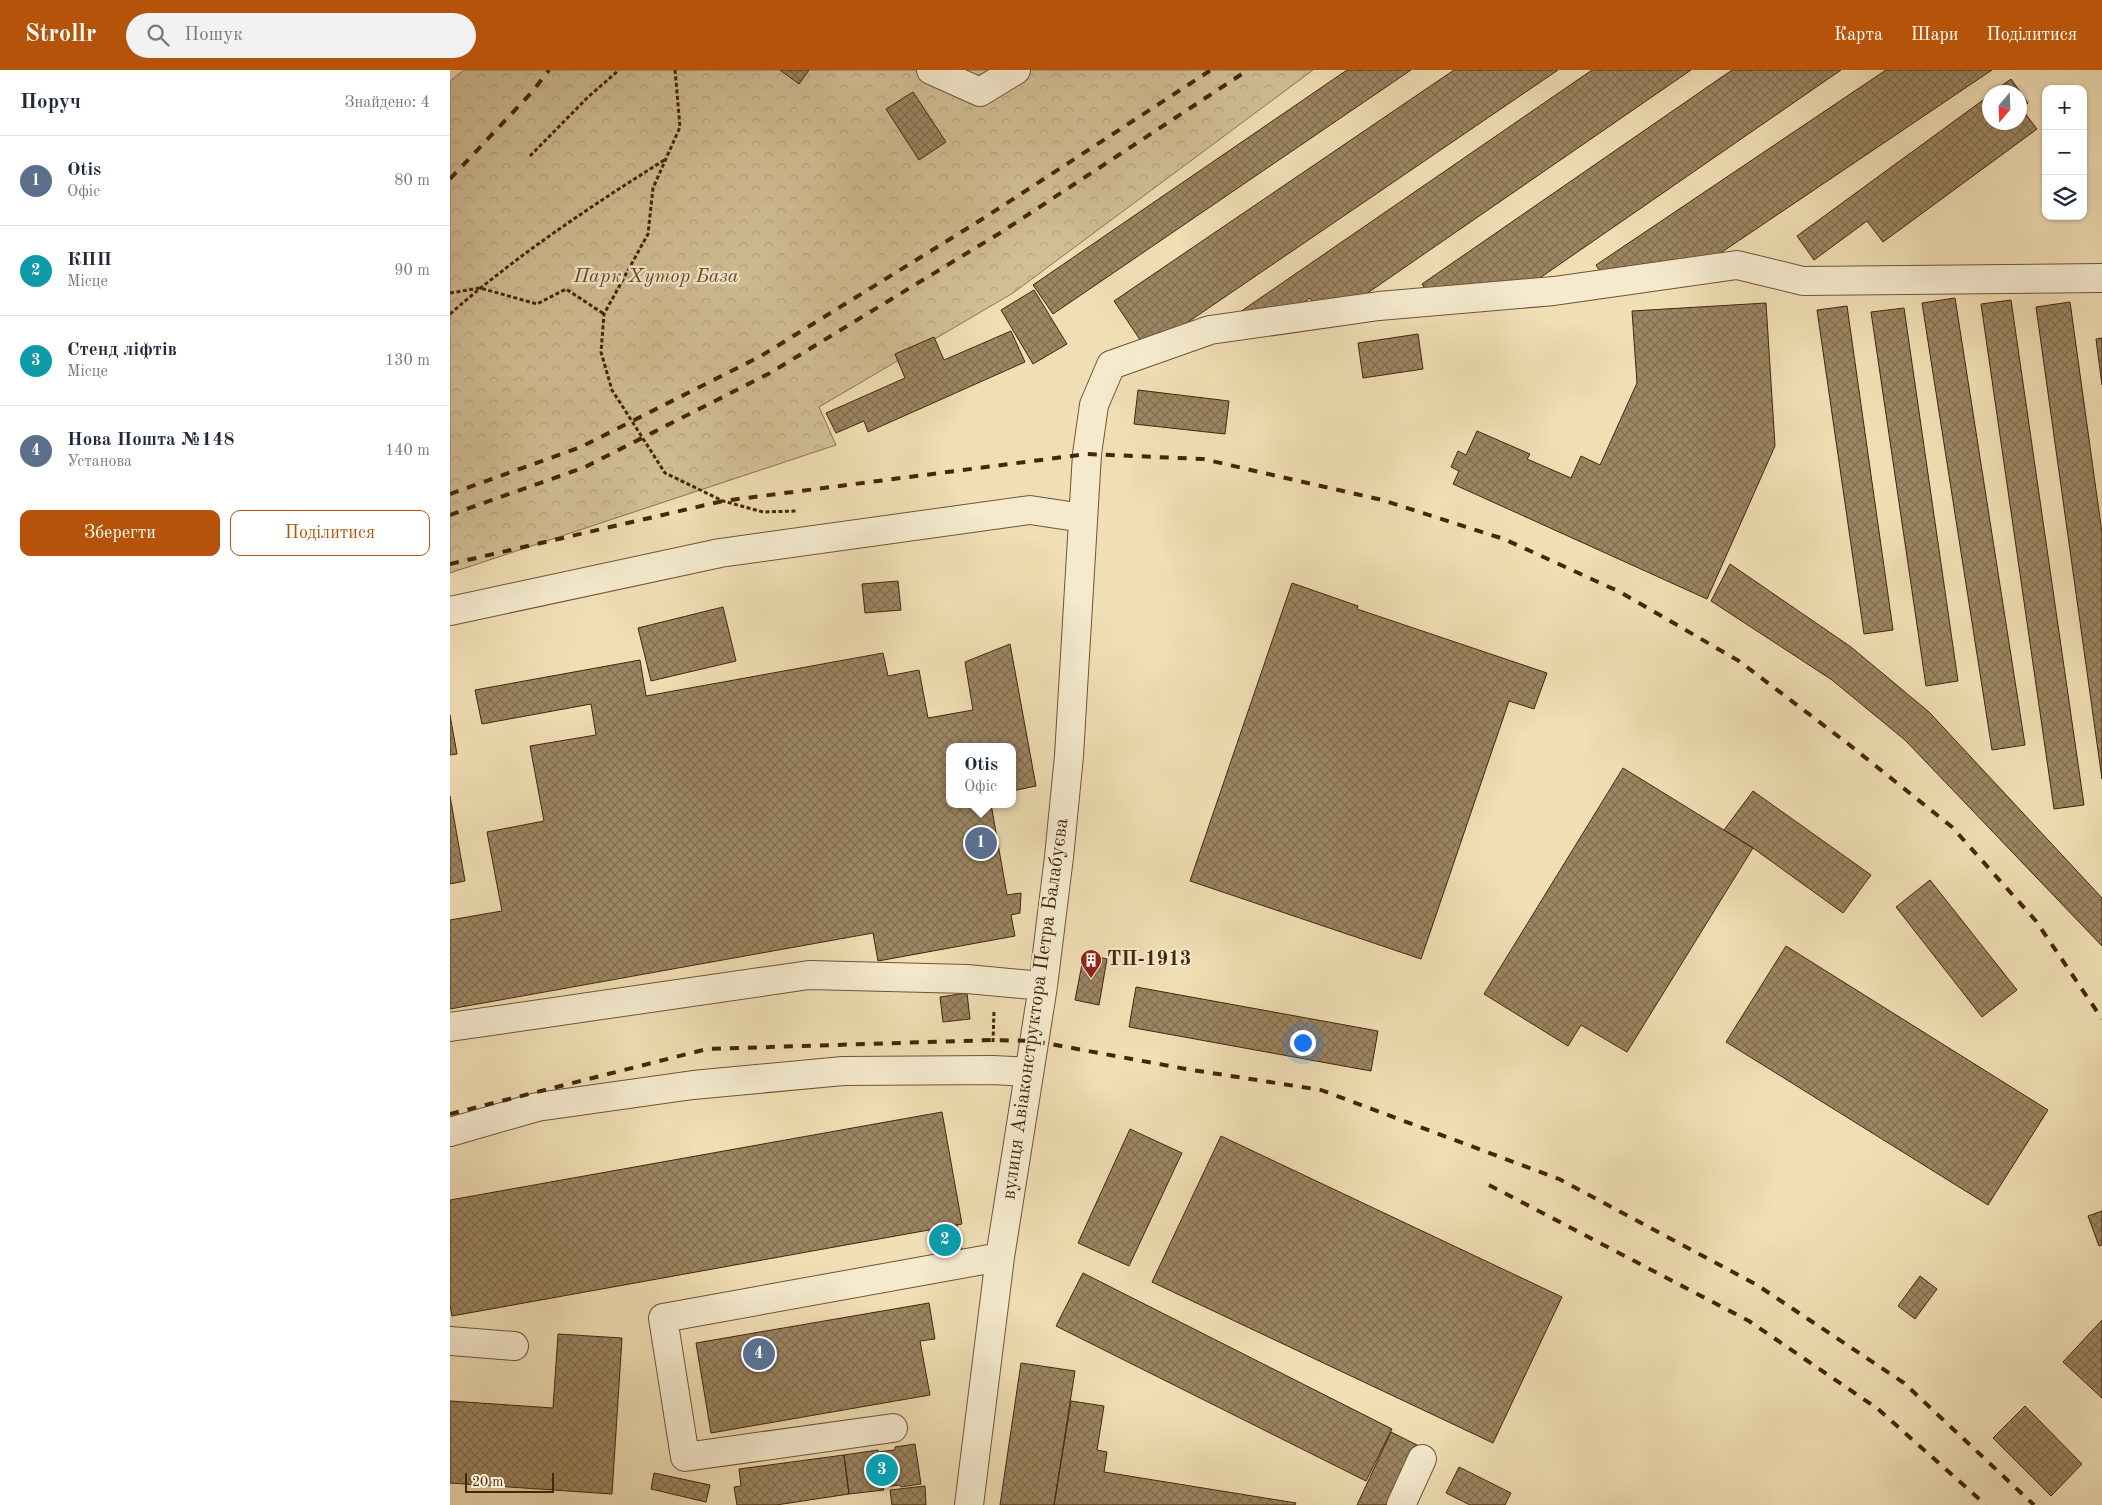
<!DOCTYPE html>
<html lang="uk">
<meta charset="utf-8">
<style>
:root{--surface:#fff;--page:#f2f2f3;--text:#1f2937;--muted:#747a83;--line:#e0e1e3;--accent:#b45309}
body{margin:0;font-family:"Old Standard TT",serif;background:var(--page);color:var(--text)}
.controls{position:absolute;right:15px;top:15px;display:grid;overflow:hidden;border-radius:10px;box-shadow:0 1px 4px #0004}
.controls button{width:45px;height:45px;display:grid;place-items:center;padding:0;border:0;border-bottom:1px solid var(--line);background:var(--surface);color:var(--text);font:25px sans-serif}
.compass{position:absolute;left:1532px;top:15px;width:45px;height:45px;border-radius:50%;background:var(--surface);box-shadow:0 1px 4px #0004;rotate:199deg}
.scale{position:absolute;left:15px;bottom:12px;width:89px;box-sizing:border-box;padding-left:5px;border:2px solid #44260b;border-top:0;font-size:14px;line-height:18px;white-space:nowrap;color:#44260b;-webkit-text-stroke:4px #f5eace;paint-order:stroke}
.you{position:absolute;left:852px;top:972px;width:18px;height:18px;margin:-12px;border:4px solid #fff;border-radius:50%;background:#1a73e8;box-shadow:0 0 0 8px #1a73e833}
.badge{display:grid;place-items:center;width:32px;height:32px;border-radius:50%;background:var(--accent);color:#fff;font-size:16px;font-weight:700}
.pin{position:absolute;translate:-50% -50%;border:2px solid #fff;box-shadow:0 1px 5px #0006}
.popup{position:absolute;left:496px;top:673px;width:70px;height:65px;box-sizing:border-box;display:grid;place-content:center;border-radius:10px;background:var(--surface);filter:drop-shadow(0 1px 4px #0005);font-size:16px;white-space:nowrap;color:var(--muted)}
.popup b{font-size:19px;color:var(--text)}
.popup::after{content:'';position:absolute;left:50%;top:100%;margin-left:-10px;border:10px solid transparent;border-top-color:var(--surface)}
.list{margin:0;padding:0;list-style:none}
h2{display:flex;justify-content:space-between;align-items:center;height:65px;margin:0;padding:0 20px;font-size:21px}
h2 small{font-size:16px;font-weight:400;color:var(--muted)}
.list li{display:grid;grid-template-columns:32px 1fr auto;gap:15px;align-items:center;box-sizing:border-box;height:90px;padding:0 20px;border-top:1px solid var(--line)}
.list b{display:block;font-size:19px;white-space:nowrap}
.list p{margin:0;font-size:16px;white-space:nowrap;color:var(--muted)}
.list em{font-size:16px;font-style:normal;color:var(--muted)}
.actions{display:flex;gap:10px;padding:15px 20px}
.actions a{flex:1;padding:11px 0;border:1px solid var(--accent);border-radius:10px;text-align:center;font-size:18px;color:var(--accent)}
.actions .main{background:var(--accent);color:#fff}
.icon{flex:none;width:28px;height:28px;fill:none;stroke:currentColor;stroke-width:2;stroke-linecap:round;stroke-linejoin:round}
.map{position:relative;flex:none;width:1652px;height:1435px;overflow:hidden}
header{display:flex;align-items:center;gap:30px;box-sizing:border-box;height:70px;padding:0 25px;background:var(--accent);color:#fff}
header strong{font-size:24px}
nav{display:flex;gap:28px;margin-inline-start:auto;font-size:18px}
.search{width:350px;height:45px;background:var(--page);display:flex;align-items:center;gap:12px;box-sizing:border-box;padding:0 18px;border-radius:28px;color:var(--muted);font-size:19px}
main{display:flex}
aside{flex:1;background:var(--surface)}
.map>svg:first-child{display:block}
.forest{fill:url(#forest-crowns);stroke:#8c7251}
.building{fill:url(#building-cross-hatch);stroke:#44260b}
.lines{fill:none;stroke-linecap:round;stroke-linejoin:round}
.minor-casing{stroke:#6f5435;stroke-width:30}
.path{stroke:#44260b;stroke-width:3;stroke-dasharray:4 2.5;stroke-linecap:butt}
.minor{stroke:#f5eace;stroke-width:28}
.rail{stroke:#44260b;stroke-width:4;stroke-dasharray:9 9;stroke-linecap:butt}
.labels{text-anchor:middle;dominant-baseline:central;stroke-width:4.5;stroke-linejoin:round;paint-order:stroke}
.park-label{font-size:20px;font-style:italic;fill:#684c2e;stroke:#f5eace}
.poi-label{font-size:20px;font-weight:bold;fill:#44260b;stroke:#f5eace;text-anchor:start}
.street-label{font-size:20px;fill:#44260b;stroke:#f5eace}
</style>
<header>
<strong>Strollr</strong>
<div class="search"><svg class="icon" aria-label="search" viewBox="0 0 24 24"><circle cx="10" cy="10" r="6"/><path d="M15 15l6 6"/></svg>Пошук</div>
<nav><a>Карта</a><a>Шари</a><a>Поділитися</a></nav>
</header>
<main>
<aside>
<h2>Поруч<small>Знайдено: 4</small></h2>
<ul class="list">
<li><span class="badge" style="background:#5c6f8a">1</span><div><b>Otis</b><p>Офіс</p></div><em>80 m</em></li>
<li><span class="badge" style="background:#0f9aa8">2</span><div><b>КПП</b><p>Місце</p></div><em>90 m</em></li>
<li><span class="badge" style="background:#0f9aa8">3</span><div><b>Стенд ліфтів</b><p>Місце</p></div><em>130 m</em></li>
<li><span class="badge" style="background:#5c6f8a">4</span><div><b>Нова Пошта №148</b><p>Установа</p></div><em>140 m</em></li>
</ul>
<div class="actions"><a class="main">Зберегти</a><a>Поділитися</a></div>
</aside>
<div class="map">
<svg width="1652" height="1435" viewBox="0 0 1652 1435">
<defs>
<pattern id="forest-crowns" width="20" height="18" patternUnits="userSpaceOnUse" patternTransform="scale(1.25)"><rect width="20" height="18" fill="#d3bf97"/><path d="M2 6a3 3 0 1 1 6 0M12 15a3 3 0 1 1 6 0" fill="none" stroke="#b6a481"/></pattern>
<pattern id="building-cross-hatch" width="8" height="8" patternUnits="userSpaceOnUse" patternTransform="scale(1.25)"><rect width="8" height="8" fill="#9d8663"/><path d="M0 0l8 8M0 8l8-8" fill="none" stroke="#826d50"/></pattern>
</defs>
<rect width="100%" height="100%" fill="#f0deb4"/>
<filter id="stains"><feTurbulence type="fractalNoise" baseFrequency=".004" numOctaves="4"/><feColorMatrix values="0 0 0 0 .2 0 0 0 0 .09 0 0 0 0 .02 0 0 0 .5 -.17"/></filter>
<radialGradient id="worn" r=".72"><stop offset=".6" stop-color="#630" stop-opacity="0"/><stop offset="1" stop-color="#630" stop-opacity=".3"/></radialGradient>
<!-- forest -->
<path class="forest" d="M14,0h849l-300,223 -194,114 17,38 -386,128v-492z"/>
<!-- building -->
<path class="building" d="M330,0h29l-10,14z
M897,0h64l-358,244 -20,-29z
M1004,0h104l-411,280 -33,-49z
M1142,0h99l-338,233 -34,9 -9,-14 -25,17 -45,-3z
M1282,0h109l-307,212 -103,16 -9,-14z
M1436,0h106l-276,186 -109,26 -11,-17z
M1561,9l17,24 -7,5 16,21 -154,113 -16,-21 -53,39 -17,-24 193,-141v27h30v-30h-27z
M463,22l33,50 -27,18 -33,-51z
M584,220l33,54 -34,20 -32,-54z
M1505,228l70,447 -33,5 -70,-447z
M1561,230l73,505 -30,4 -73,-505z
M1620,232l32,231v246l-66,-472z
M1316,233l9,143 -68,153 -254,-115 6,-13 -8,-4 7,-16 8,4 11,-24 53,23 -3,5 44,19 10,-22 19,9 37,-82 -5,-72z
M1397,236l46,324 -29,4 -47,-324z
M1454,238l54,373 -32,5 -55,-374z
M561,261l14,31 -157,70 -4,-11 -28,12 -10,-20 79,-35 -10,-24 39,-17 10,23z
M968,264l5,35 -60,9 -5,-35z
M1652,268v47l-6,-46z
M688,320l91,11 -4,33 -91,-10z
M1280,494l121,83 78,65 173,186v48l-197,-206 -73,-60 -121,-79z
M448,511l3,29 -36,3 -3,-29z
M842,513l66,23 -1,3 190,64 -13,36 -25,-8 -88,258 -231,-78z
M273,537l13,54 -85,20 -13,-53z
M560,574l26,142 -24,5v-44h-62v57h41l16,91 14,-2 -1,20 -9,2 4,21 -137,25 -5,-28 -423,76v-89l52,-9 -15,-79 57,-11 -14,-75 66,-11 -5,-31 -109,20 -7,-34 165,-30 6,36 237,-43 5,23 31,-6 9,48 45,-8 -8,-48z
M0,645l7,39 -7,1z
M1173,698l130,80 -126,204 -46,-27 -13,21 -84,-52z
M1303,721l118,84 -28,38 -90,-65 -29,-18z
M0,726l15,85 -15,3z
M1480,810l87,110 -35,27 -86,-110z
M1336,876l262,164 -60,95 -262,-163z
M634,884l23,5 -8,46 -24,-5z
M686,917l242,44 -7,40 -242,-44z
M517,923l3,26 -27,3 -3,-25z
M492,1042l20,112 -510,92 -2,-11v-105z
M680,1059l52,24 -53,113 -51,-23z
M771,1066l341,161 -69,146 -341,-161z
M1652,1141v34l-3,1 -11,-30z
M507,1155l5,25 -28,5 -5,-25z
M633,1203l309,156 -26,52 -310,-155z
M1470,1206l17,13 -22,30 -17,-13z
M479,1233l6,36 -15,2 10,54 -219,38 -15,-90z
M1652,1250v78l-39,-36z
M108,1264l64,4 -10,156 -162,-11v-82l103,7z
M571,1293l54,8 -21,134h-54z
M621,1331l33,5 -7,44 10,2 -3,20 192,31 -1,2h-241z
M1575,1336l57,58 -31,32 -58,-58z
M941,1362l28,14 -28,59h-34z
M465,1374l6,40 -20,3 -1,-2 -17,2 1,3 -35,4 -5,-39 34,-5v2l17,-2v-3z
M394,1385l5,39 -73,11h-39l-3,-18 7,-1 -2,-17z
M1009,1397l52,26 -6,12h-35l-24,-12z
M204,1403l56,12 -4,17 -55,-13z
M475,1416l1,19h-34l-2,-15z"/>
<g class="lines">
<!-- minor casing -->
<g class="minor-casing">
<path id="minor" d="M481,0l49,22 36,-22
M0,541l270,-58 310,-43 53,8
M0,957l359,-52 158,4 76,7
M0,1062l87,-25 156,-22 150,-14 150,-1 36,2
M0,1271l64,5
M443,1358l-208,29 -22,-139 337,-61
M519,1435l31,-248 43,-271 16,-129 10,-101 18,-302 7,-49 17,-40 99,-35 169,-24 175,-15 183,-26 66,16 299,-3
M951,1435l21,-46"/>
</g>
<!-- path -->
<path class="path" d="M225,0l5,57 -27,61 -5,46 -44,80 -3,38 11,38 53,83 58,28 40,11 33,-1
M80,86l58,-59 31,-27
M0,223l30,-5 57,16 29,-15 38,25
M0,244c67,-59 141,-108 216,-155
M543,972l1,-31"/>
<!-- minor -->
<use href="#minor" class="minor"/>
<!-- rail -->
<path class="rail" d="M0,109l82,-87 17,-22
M0,424l131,-47 180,-91 223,-138 227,-148
M0,445l135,-48 185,-94 230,-140 248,-163
M0,494l273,-63 364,-47 116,5 179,41 122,39 116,53 119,69 108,82 105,84 84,94 66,98
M0,1044l257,-65 286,-9 41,1 152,28 135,21 238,89 198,106 147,98 130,122
M1039,1115l260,136 129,88 108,96"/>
</g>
<!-- icons -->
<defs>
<g id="building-pin" transform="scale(1.125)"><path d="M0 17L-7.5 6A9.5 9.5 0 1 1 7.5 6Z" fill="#8f2418" stroke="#f5eace"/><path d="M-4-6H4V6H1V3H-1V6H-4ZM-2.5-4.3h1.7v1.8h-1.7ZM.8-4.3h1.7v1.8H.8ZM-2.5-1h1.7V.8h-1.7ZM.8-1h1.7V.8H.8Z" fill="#fff"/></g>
</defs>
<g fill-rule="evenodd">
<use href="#building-pin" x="641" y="890"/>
</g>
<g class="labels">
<!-- park labels -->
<g class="park-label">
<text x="206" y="207">Парк Хутор База</text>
</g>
<!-- poi labels -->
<g class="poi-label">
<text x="657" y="890">ТП-1913</text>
</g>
<!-- street labels -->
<g class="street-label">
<text transform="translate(586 939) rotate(-82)">вулиця Авіаконструктора Петра Балабуєва</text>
</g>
</g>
<rect width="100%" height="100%" filter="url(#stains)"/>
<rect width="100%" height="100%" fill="url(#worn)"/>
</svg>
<div class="controls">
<button>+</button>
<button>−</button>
<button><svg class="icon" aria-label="layers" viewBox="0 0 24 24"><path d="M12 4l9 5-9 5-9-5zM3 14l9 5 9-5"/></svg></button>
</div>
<svg class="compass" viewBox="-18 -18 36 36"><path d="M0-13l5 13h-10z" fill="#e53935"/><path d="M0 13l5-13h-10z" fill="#747a83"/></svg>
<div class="scale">20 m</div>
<div class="you"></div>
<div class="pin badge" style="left:531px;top:773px;background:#5c6f8a">1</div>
<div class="popup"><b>Otis</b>Офіс</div>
<div class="pin badge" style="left:495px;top:1170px;background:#0f9aa8">2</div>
<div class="pin badge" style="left:432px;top:1400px;background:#0f9aa8">3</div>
<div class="pin badge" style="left:309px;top:1284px;background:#5c6f8a">4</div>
</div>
</main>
